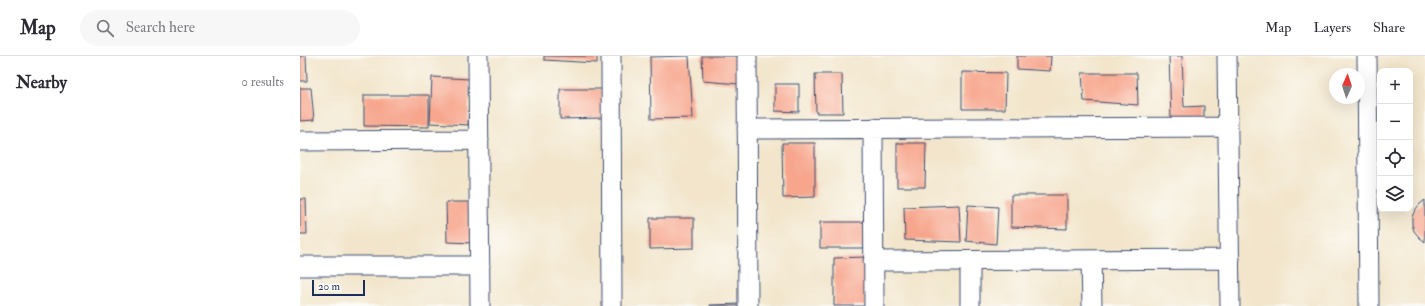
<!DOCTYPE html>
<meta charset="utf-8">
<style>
:root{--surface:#fff;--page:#f7f7f7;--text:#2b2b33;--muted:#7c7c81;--line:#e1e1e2}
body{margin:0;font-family:"IM FELL Double Pica",serif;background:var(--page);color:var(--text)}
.controls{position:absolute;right:12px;top:12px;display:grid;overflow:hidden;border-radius:8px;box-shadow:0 4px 16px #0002}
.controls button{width:36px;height:36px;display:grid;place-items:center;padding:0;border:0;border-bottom:1px solid var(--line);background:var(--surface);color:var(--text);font:20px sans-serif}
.compass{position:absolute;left:1029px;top:12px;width:36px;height:36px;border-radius:50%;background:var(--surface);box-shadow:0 4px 16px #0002;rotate:3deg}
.scale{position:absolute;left:12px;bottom:10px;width:53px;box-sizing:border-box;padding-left:4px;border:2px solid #1b2f5e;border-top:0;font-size:11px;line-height:14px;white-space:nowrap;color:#1b2f5e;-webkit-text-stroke:3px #fdfcf7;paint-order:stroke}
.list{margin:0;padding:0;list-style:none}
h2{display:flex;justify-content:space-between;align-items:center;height:52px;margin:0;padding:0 16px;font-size:17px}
h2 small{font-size:13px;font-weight:400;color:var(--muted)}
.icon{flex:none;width:22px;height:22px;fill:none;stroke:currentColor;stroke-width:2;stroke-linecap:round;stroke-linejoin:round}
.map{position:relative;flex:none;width:1125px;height:250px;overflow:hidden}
header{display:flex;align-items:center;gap:24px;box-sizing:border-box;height:56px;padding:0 20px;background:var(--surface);border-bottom:1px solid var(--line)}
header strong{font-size:19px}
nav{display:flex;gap:22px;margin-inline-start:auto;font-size:14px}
.search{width:280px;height:36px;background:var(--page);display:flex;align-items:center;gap:10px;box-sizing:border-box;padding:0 14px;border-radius:22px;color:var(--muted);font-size:15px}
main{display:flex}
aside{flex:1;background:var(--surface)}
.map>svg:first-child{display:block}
.building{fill:#f7a68d}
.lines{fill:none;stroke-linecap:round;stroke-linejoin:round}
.minor-casing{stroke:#3b4a6e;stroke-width:21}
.minor{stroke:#fff;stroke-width:19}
</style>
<header>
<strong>Map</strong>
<div class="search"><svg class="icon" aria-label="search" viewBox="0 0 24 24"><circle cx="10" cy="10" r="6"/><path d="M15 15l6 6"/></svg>Search here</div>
<nav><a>Map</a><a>Layers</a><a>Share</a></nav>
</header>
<main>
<aside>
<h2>Nearby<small>0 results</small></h2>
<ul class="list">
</ul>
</aside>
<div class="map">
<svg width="1125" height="250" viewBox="0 0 1125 250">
<rect width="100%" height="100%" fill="#fdfcf7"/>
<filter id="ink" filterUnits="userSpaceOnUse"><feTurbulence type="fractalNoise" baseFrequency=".025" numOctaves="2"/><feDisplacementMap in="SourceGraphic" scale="8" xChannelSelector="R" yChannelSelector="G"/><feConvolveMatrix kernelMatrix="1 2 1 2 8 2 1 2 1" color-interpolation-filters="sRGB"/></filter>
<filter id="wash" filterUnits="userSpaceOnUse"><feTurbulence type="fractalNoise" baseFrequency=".012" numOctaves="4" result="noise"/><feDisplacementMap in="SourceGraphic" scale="16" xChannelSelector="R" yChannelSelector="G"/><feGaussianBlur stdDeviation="0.9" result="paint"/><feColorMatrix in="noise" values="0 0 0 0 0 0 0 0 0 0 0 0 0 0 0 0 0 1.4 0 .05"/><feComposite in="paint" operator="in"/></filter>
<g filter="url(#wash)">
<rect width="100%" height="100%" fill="#f2e5cb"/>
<g id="blocks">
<!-- building -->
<path class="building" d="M0,0h6l1,25h-7z
M244,0h53v7l-53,-3z
M389,0l4,62 -42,1 -1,-62z
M402,0h39l-1,28 -37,-3z
M717,0h34l-1,15 -33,-2z
M869,0h13l2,51 20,-1v12l-33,2z
M662,16l44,1 -1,36h-43z
M782,17h55l1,32 -54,-4z
M515,18h27l1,39h-27z
M132,21l38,2 -2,46 -38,-2z
M475,28h24v28l-24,-1z
M0,32h11l3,32 -14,1z
M260,33h42l1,29 -43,1z
M64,39h65v32l-65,-1z
M482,87h33v54l-32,1z
M597,87h29l-1,44h-28z
M711,139h56v34l-56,-2z
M0,143h6l1,35h-7z
M1125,144v42l-6,-5 -5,-6 -2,-7v-7l3,-7 5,-6z
M146,146h28l-1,41 -26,-1z
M659,149l2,37 -56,-2 -1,-33z
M668,149l30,2 -2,37 -30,-3z
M350,162h44v30l-44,1z
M520,166h45l-1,26h-44z
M566,201v49h-32v-48z
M441,248v2h-31v-1z"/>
</g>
</g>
<g filter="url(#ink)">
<use href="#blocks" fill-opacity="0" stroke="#3b4a6e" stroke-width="1"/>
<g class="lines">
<!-- minor casing -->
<g class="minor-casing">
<path id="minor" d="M178,0l2,250
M311,0l1,250
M447,0l1,250
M927,0l3,250
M1067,0l2,250
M573,72l1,178
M447,73l481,-2
M0,85l179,-1
M791,204l1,46
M573,205l357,-2
M670,205v45
M0,210h180"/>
</g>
<!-- minor -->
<use href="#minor" class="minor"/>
</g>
</g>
</svg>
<div class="controls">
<button>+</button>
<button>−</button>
<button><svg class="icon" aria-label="locate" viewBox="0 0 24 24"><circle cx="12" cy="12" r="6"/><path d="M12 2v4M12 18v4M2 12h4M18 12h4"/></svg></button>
<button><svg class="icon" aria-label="layers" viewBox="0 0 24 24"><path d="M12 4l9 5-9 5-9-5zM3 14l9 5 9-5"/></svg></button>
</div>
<svg class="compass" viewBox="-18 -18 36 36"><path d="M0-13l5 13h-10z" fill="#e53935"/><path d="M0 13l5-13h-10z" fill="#7c7c81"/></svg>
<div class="scale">20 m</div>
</div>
</main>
